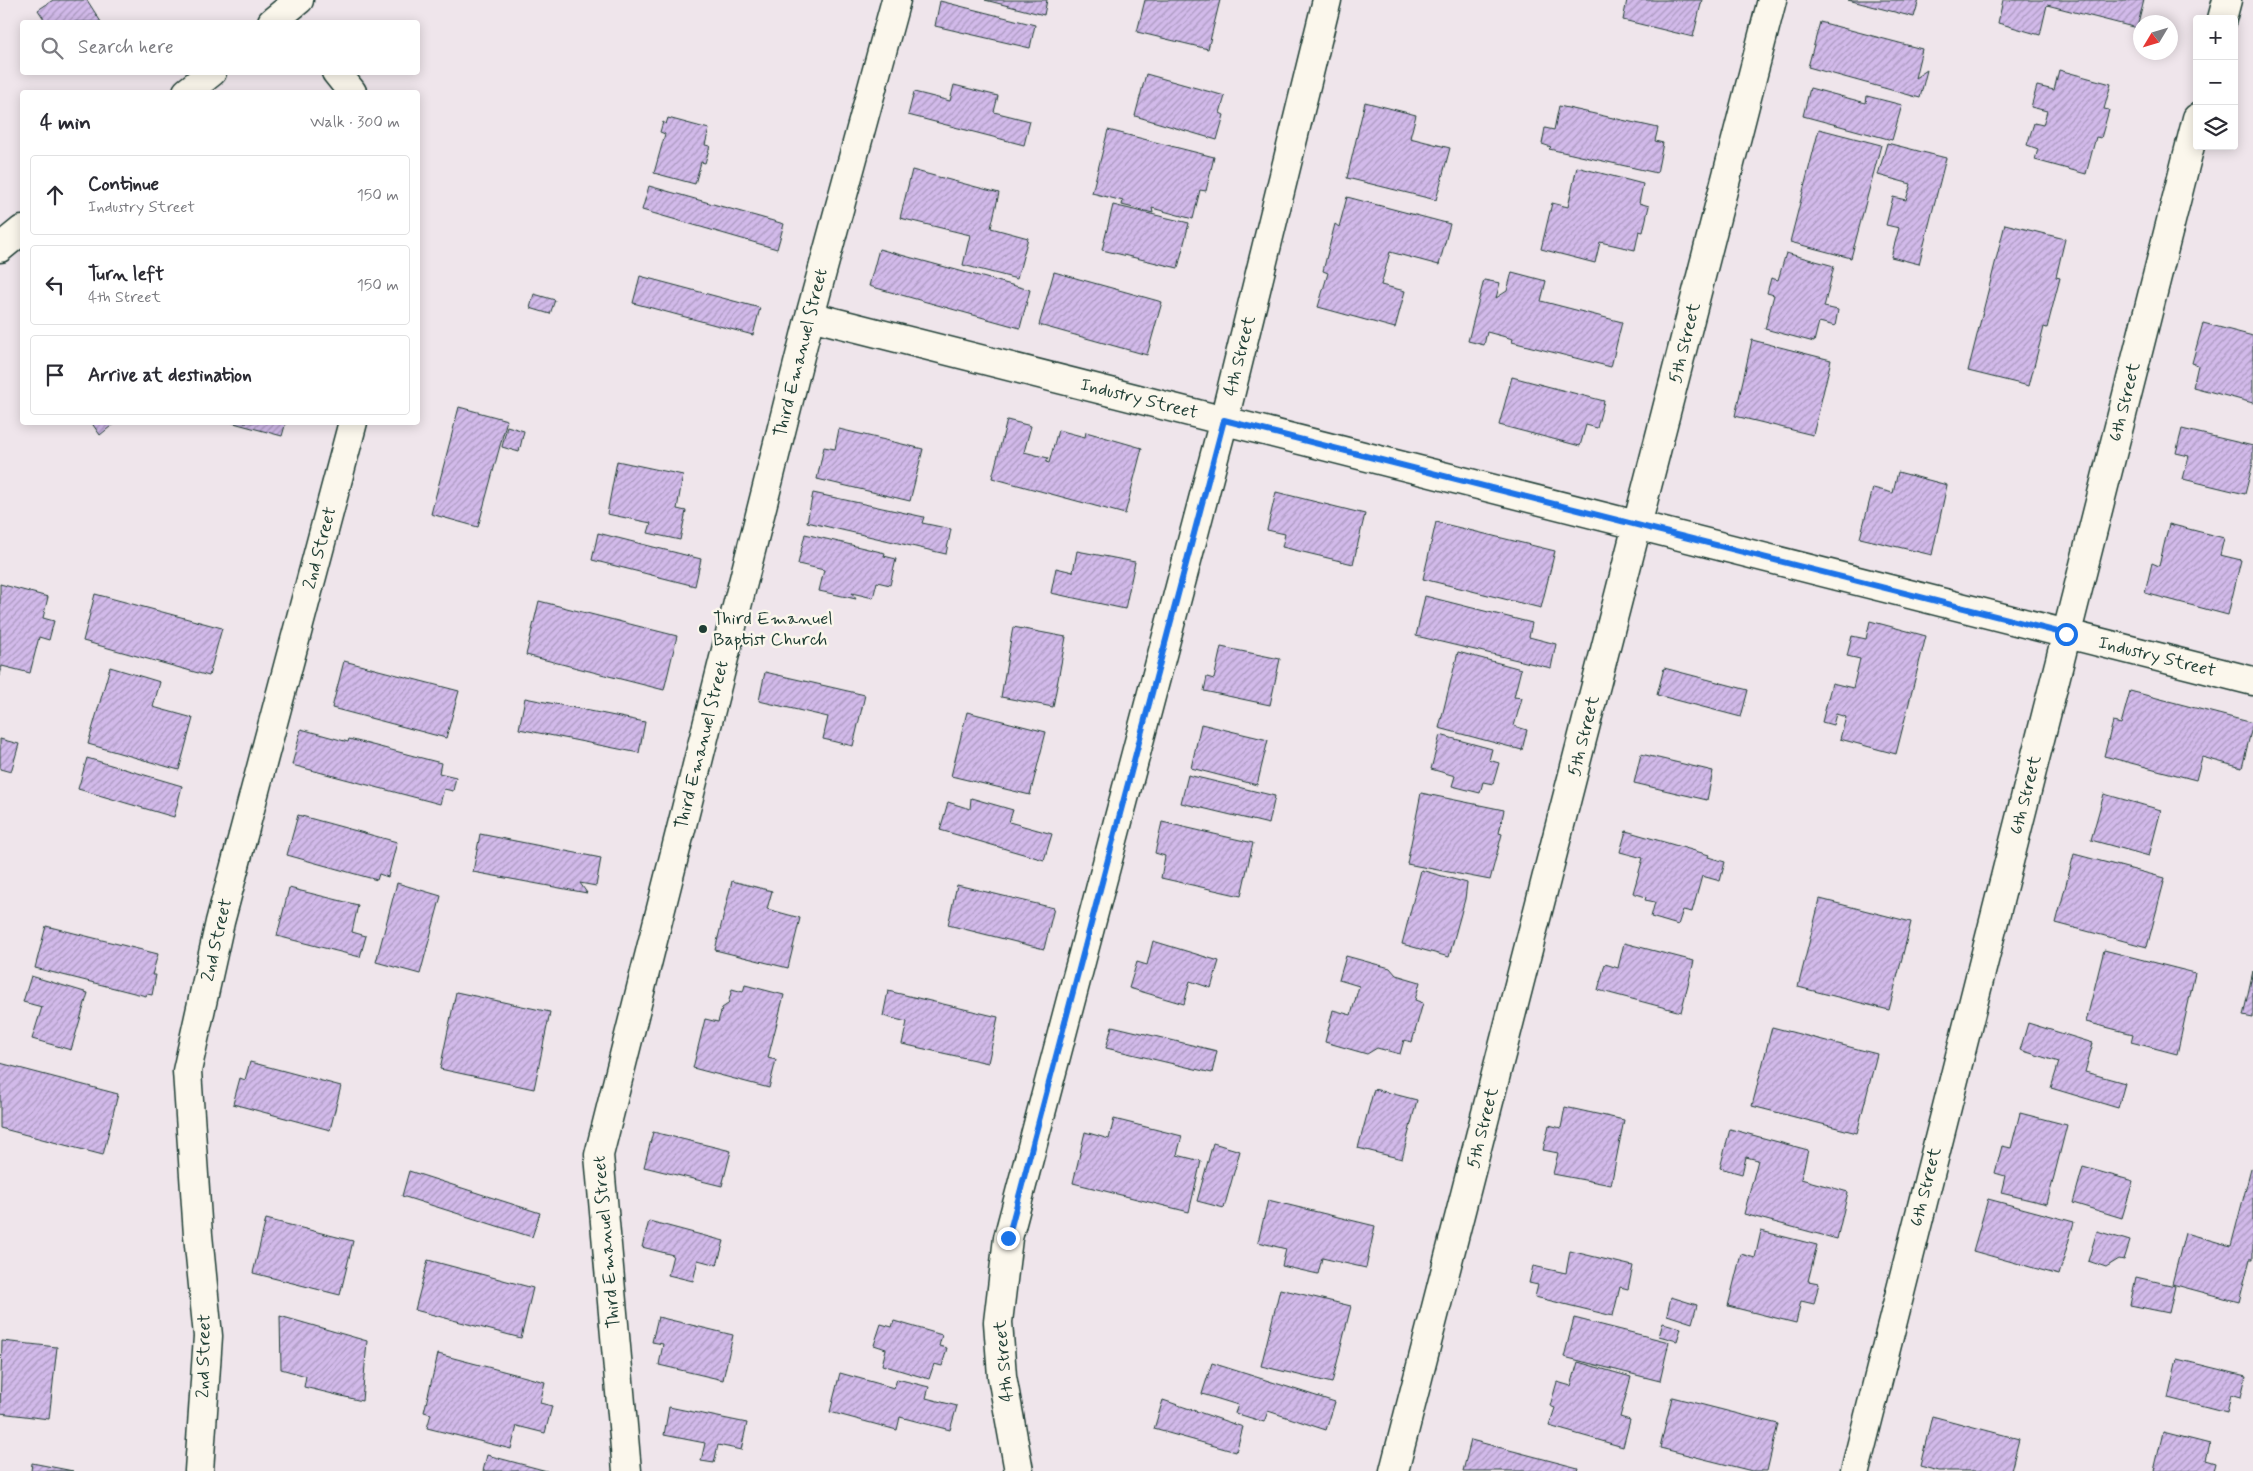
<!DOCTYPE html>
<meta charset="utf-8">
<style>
:root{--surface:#fff;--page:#f2f2f3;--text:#2b2b33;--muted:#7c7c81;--line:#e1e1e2}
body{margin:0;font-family:Mynerve,sans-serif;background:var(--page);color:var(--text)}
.controls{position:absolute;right:15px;top:15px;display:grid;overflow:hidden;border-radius:5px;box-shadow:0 2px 12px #0003}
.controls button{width:45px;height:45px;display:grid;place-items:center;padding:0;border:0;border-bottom:1px solid var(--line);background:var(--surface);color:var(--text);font:25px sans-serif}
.compass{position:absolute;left:2133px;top:15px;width:45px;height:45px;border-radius:50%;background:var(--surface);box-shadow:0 2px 12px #0003;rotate:232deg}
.stop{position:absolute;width:15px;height:15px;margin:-11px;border:4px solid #1a73e8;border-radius:50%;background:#fff}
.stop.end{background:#1a73e8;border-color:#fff;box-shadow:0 1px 5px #0008}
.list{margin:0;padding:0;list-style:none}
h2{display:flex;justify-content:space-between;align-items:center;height:65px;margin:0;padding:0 20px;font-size:21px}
h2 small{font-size:16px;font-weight:400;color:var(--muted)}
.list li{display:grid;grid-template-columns:32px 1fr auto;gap:15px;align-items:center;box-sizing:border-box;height:80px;margin:0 10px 10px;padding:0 10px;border:1px solid var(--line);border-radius:5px}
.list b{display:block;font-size:19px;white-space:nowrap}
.list p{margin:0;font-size:16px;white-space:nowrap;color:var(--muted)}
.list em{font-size:16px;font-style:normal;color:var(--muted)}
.icon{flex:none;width:28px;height:28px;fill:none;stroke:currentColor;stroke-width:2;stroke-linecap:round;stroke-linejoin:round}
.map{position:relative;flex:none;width:2253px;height:1471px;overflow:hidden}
.search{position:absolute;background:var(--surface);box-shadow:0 2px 12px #0003;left:20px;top:20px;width:400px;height:55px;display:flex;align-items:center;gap:12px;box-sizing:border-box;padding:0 18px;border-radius:5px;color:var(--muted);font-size:19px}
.panel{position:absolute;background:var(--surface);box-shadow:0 2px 12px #0003;left:20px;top:90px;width:400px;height:335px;border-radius:5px}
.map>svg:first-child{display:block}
.building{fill:url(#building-hatch);stroke:#1f3d34}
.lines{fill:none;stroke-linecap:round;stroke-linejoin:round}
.minor-casing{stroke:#1f3d34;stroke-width:31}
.minor{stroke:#fbf7ec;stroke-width:28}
.route{stroke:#1a73e8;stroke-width:6}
.poi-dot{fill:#1f3d34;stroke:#fbf7ec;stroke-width:2}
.labels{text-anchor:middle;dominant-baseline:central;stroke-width:5;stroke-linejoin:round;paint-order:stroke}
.street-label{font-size:18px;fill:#1f3d34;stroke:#fbf7ec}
.poi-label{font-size:18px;fill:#1f3d34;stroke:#fbf7ec;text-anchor:start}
</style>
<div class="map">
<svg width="2253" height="1471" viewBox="0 0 2253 1471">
<defs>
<pattern id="building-hatch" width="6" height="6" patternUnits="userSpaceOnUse" patternTransform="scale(1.25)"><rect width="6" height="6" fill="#d2baea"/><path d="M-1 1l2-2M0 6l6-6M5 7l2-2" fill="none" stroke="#aa98be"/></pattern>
</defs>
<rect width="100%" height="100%" fill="#efe5eb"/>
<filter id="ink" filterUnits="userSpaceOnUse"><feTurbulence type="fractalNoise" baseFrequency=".02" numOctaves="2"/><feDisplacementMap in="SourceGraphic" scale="10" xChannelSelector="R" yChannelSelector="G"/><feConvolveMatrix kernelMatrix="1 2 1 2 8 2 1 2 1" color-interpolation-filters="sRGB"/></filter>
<g filter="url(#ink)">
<!-- building -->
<path class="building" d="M53,0h34l14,22h-55l-8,-12z
M985,0h62l-3,15z
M1145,0h75l-12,49 -71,-17z
M1627,0h75l-9,37 -70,-17z
M1848,0h71l-5,17z
M2003,0h141l-7,28 -90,-23 -7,30 -42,-12z
M940,1l95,24 -5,23 -95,-22z
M1820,22l102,27 -7,29 12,-8 -7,28 -112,-31z
M2059,70l52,14 -7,25 5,1 -8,28 -5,-1 -10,37 -51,-14 3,-11 -11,-4 7,-22 9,2 4,-14 -16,-4 6,-21 17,4z
M1146,74l79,22 -5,17 4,2 -7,25 -82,-24z
M954,85l44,11 -4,16 36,9 -6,24 -116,-30 6,-23 36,9z
M1810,88l56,15 1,-7 35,9 -10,35 -89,-24z
M1365,102l51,13 -6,23 40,10 -14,52 -89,-22z
M1559,106l99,22 -3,13 8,2 -6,30 -108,-24 2,-2 -9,-3 3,-16 9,2z
M668,118l41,11 -4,16 5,1 -5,17 -4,-1 -6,22 -41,-11 11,-39 -5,-2 3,-10 3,2z
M1819,129l62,16 -30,113 -61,-16z
M1108,130l106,27 -8,34 -6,-1 -7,29 -41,-11 1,5 -31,-8 1,-4 -31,-8z
M1887,143l59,15 -27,106 -28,-7 8,-29 -13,-3 7,-28 13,3 5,-16 -33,-9z
M1577,167l66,17 -4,19 10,3 -6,26 -4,-1 -4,19 -35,-8 -5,21 -54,-14 11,-46 16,4z
M912,170l87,23 -8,35 37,10 -11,41 -54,-14 7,-30 -70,-17z
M649,186l135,38 -7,25 -135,-39z
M1347,197l103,27 -11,41 -49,-13 -9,33 24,6 -10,37 -77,-21 10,-34 -5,-2 12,-47 4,3z
M1113,205l76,18 -11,45 -76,-18z
M2005,224l60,15 -9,38 4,1 -13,50 -3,-1 -15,59 -61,-15z
M879,249l151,41 -10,38 -151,-42z
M1786,253l48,13 -10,41 14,3 -3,16 -16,-4 -5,20 -49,-13 9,-34 -7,-2 4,-15 7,2z
M1054,272l108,30 -15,53 -108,-30z
M1512,272l34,9 -5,20 81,21 -11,45 -99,-25 1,-3 -26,-7 -3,13 -16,-4 16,-61 16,3 -4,15 11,-7z
M640,276l120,32 -7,27 -120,-32z
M534,294l21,6 -5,14 -20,-6z
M2203,323l50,13v67l-60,-16 5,-22 -6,-2z
M1752,340l79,20 -18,75 -78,-19z
M1512,377l92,24 -7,27 -11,-3 -6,21 -81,-21z
M459,407l48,13 -29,107 -47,-13z
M1007,420l24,6 -7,26 24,6 -2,4 3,1 9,-33 27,7 1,-5 56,16 -17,66 -133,-36z
M91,422h25l-16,13z
M230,422h56l-4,14z
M507,426l17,5 -5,21 -17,-5z
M839,429l84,20 -13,52 -93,-22 7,-32 11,2z
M2182,429l71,17v17l-8,31 -62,-15 6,-23 -13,-3z
M617,461l66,14 -6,34 9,2 -6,29 -32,-7 3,-10 -44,-9z
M1898,472l49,13 -15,70 -72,-17 13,-50 20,5z
M1276,492l89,22 -12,50 -71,-17 3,-13 -18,-4z
M813,493l111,24 -2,6 29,6 -5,25 -139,-32z
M1436,522l119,29 -14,57 -118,-29z
M2169,524l55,14 -4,17 21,5 -13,55 -83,-22 7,-30 7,3z
M598,533l103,26 -6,27 -103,-26z
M805,534l80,19 -1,3 12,3 -6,26 -13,-3 -4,16 -21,-5 4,6 -37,-8 5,-21 -26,-6z
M1077,551l58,11 -10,47 -74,-16 5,-25 17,4z
M0,584l48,13 -5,21 11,3 -5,19 -10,-3 -9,36 -28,-7 -2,10z
M95,594l127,34 -13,48 -126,-35z
M1425,596l107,27 -3,14 27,7 -5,24 -135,-32z
M539,601l138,35 -13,54 -138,-35z
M1870,621l56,15 -30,118 -56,-15 6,-22 -10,-3 -3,11 -11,-3 10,-39 21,5 7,-29 -13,-3 5,-20 14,3z
M1013,627l53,10 -13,70 -52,-10z
M1221,647l59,12 -10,46 -66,-14 3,-14 7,2z
M1458,652l63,17 -7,28 8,1 -8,28 13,4 -5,20 -83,-22z
M344,661l115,30 -13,47 -114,-30z
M110,667l50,15 -7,25 40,11 -14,52 -91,-26z
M1664,668l84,22 -7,27 -84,-22z
M765,672l100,23 -12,51 -30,-7 5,-22 -69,-16z
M2130,691l123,32 -11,45 -40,-11 -6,23 -92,-24 9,-34 8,2z
M525,698l120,24 -6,31 -120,-24z
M967,712l79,20 -16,63 -79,-19z
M1201,724l67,16 -11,45 -66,-17z
M301,729l47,13 1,-3 92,24 -2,10 17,4 -3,14 -9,-2 -4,15 -148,-39z
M1440,735l52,14 -3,11 10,3 -6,21 -10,-2 -3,11 -28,-7 3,-10 -24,-7z
M0,739l19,5 -8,28 -11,-3z
M1641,754l72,17 -6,29 -73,-17z
M87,758l95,28 -8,31 -96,-28z
M1188,775l87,21 -6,28 -88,-21z
M1421,793l83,17 -5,23 3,1 -12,46 -83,-16z
M2104,794l57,16 -12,46 -58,-16z
M971,798l42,12 -4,12 43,12 -8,26 -104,-30 8,-28 22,7z
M298,815l99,27 -9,35 -9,-3 -2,6 -90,-25z
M1162,822l91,21 -12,53 -80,-18 4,-22 -10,-3z
M1626,831l83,24 -1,2 17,5 -5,19 -18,-5 -10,36 -9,-2 -5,15 -27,-8 4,-15 -10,-2 1,-3 -13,-4 10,-35 -23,-6z
M480,834l121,24 -5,28 -16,-3 7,10 -114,-21z
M2074,854l91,24 -18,69 -91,-24z
M1421,870l46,13 -2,16 -16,58 -47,-13z
M732,881l40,10 -5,18 33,9 -12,50 -73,-18z
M397,883l44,13 -21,78 -44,-12z
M957,885l97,23 -10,41 -96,-24z
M289,888l69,17 -6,27 14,4 -6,21 -83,-21z
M1820,899l91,23 -22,88 -91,-23z
M46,926l112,28 -6,21h4l-4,20 -5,-1 -1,2 -111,-28z
M1153,941l66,20 -8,27 -21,-7 -6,23 -55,-16 8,-26 10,3z
M1624,943l70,18 -13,51 -83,-22 7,-26 13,4z
M2104,950l91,23 -18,81 -46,-12 2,-8 -47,-12z
M1346,956l44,12 6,7 24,7 -5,18 8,3 -11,39 -8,-2 -4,14 -23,-6 -10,6 -42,-12 8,-32 18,5 8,-29 -20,-6z
M2253,971v47l-10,-2z
M31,976l57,17 -17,57 -39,-11 10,-32 -19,-5z
M745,985l39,10 -16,63 8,2 -7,28 -76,-20 12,-49 13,3 4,-14 6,-4 4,-15 11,3z
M888,991l110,26 -10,46 -86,-19 5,-22 -24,-6z
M456,992l94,20 -16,77 -94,-20z
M2028,1023l65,20 -8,29 40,11 -7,25 -67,-20 8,-26 -39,-12z
M1112,1026l105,25 -5,22 -106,-25z
M1772,1027l105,27 -20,79 -105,-27z
M250,1062l91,24 -11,44 -97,-26 7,-26 5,2z
M0,1063l118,31 -15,61 -103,-27z
M1374,1089l43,11 -15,59 -44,-11z
M1565,1107l59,13 -13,65 -58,-11 5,-21 -15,-3 6,-25 12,3z
M2020,1113l47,12 -20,79 -46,-11 4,-17 -10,-3 7,-27 9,2z
M1114,1119l68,17 -5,19 24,6 -12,51 -116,-29 12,-51 24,7z
M1730,1129l78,21 -7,29 47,13 -11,47 -93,-25 14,-54 -12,-3 -4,17 -22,-6z
M653,1132l78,19 -9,35 -78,-19z
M1213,1143l27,8 -16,57 -27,-7z
M2083,1167l50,14 -11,37 -49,-15z
M2251,1169h2v90h-3l-11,43 -67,-18 13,-51 46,13z
M409,1171l131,42 -8,24 -130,-41z
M1988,1199l86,23 -15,53 -86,-24z
M1268,1200l107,26 -9,42 -44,-10 -4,16 -36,-8 4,-17 -28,-7z
M266,1219l87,22 -13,54 -87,-22z
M649,1221l75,20 -7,24 -19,-5 -5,21 -25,-6 5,-20 -31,-8z
M1761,1231l56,14 -9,36 11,2 -5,21 -13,-3 -5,22 -68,-17 13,-52 14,4z
M2097,1231l33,10 -6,19 -5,-1 -13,8 -18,-6z
M1570,1251l63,15 -5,23 -8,-2 -7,29 -78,-19 3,-12 -9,-2 4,-17 33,7z
M428,1260l105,28 -12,50 -106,-28z
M2136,1277l39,9 -6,27 -39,-8z
M1280,1289l71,17 -19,77 -71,-17z
M1671,1297l26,8 -5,18 -25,-8z
M280,1316l87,25 -5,60 -58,-14 2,-11 -25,-7z
M658,1317l75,18 -10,45 -64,-15 4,-21 -11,-2z
M1574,1318l95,24 -9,39 -96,-24z
M894,1321l48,14 -3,11 8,2 -5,18 -8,-2 -5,15 -47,-14 4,-16 -12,-4 7,-21 11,3z
M1663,1323l18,5 -4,13 -18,-5z
M2,1341l55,6 -8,72 -49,-6z
M438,1354l107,28 -5,21 12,3 -7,27 -28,-7 -6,23 -84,-21 4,-14 -7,-2z
M2177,1359l69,17 -5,21 -10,-3 -4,19 -59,-15z
M1578,1362l53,15 -11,40 10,3 -7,27 -74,-21 6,-18 -5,-2 7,-24 14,4z
M1212,1363l123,39 -9,28 -58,-19 -4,11 -29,-9 3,-8 -36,-11z
M840,1373l54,15 3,-9 32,8 -3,11 31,8 -7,24 -50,-13 -3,13 -67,-18z
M1672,1397l106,27 -11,47h-15l-92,-23z
M1163,1400l80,27 -7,25 -82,-23z
M669,1407l78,16 -6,27 -23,-5 -4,18 -13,-2 4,-18 -41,-8z
M1932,1416l87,23 -8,32h-73l-18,-5z
M2163,1432l47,12 -4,16 10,3 -2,8h-60z
M1471,1440l107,28 -1,3h-114z
M487,1455l60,16h-64z
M32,1463l41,8h-42z"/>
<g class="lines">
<!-- minor casing -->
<g class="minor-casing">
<path id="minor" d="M2222,19l5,-19
M272,22l27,-22
M336,72l16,20
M187,92l25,-20
M0,248l22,-18
M810,316l1443,365
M199,1471l9,-135 -10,-101 -11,-164 33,-149 133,-500
M627,1471l-28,-316 211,-839 86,-316
M1019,1471l-17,-95 -4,-54 10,-84 216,-818 103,-420
M1394,1471l378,-1471
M1855,1471l342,-1353"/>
</g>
<!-- minor -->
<use href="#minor" class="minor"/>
</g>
</g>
<g class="lines" filter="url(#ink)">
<!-- route -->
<path class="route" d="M1008,1238l216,-818 842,214"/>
</g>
<!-- markers -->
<circle class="poi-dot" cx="703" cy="629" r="5"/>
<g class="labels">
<!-- street labels -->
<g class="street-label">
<text transform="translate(1685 343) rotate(-76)">5th Street</text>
<text transform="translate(801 353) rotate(-76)">Third Emanuel Street</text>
<text transform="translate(1240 356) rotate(-76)">4th Street</text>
<text transform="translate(1139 399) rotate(14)">Industry Street</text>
<text transform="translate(2125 402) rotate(-76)">6th Street</text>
<text transform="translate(320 548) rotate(-75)">2nd Street</text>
<text transform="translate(2157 657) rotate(14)">Industry Street</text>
<text transform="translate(1584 736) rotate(-76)">5th Street</text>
<text transform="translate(702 745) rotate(-76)">Third Emanuel Street</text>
<text transform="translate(2026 795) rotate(-76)">6th Street</text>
<text transform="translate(217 940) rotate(-77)">2nd Street</text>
<text transform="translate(1483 1128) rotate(-76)">5th Street</text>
<text transform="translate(1926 1187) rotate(-76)">6th Street</text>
<text transform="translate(607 1242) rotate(-95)">Third Emanuel Street</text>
<text transform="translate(204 1356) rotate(-89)">2nd Street</text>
<text transform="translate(1004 1361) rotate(-95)">4th Street</text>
</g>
<!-- poi labels -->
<g class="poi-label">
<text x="713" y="619">Third Emanuel<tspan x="713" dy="21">Baptist Church</tspan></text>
</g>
</g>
</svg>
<div class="controls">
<button>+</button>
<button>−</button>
<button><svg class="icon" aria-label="layers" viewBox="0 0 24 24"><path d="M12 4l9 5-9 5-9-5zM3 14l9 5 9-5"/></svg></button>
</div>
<svg class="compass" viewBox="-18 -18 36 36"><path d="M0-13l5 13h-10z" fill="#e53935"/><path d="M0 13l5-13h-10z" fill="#7c7c81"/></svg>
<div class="stop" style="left:2066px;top:634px"></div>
<div class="stop end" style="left:1008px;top:1238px"></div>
<div class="search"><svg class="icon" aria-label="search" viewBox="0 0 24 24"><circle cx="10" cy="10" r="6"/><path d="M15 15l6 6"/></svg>Search here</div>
<section class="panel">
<h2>4 min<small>Walk · 300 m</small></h2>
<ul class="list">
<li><svg class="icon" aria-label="ahead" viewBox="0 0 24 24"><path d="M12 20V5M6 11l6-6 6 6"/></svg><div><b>Continue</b><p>Industry Street</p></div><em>150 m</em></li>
<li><svg class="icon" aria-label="left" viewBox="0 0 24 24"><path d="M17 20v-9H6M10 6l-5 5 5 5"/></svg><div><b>Turn left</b><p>4th Street</p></div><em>150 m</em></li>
<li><svg class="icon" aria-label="arrive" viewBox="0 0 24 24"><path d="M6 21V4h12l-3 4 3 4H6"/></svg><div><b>Arrive at destination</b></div></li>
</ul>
</section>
</div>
